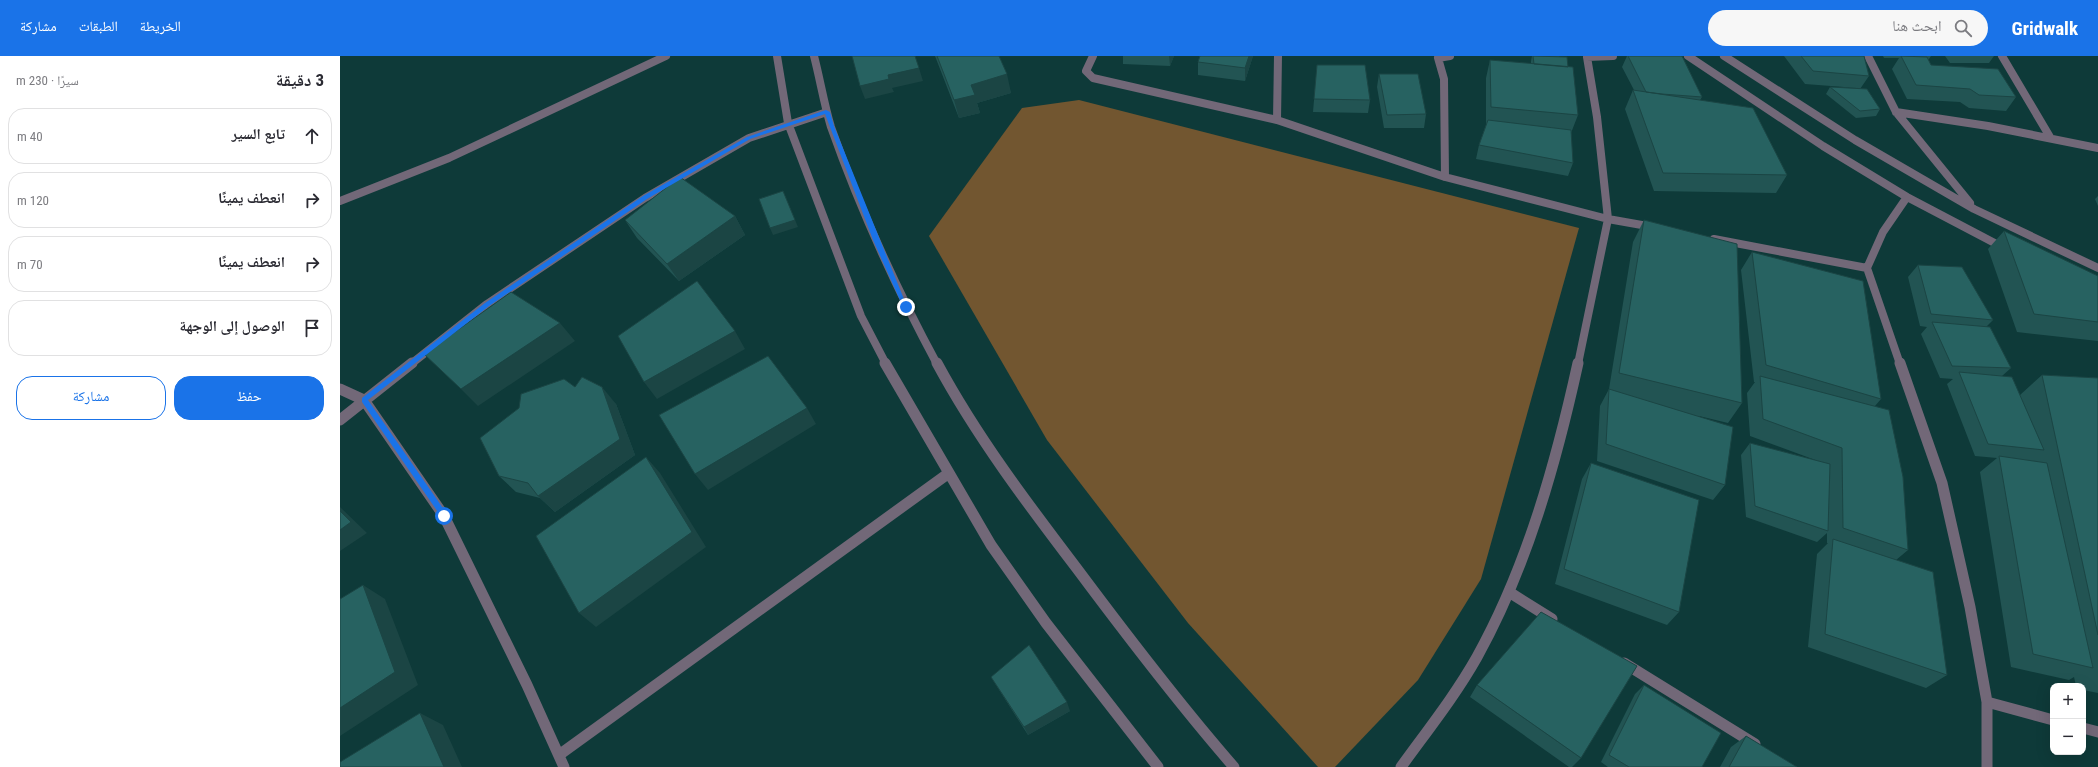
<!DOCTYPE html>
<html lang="ar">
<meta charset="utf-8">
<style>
:root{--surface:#fff;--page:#f7f7f7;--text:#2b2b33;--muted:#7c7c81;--line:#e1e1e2;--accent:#1a73e8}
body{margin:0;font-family:"Roboto Condensed","Noto Naskh Arabic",sans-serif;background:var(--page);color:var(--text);direction:rtl}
.controls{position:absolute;right:12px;bottom:12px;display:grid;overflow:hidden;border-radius:8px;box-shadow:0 4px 16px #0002}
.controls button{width:36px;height:36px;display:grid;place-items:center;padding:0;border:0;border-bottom:1px solid var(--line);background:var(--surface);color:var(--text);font:20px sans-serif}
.stop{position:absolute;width:12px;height:12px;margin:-9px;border:3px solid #1a73e8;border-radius:50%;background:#fff}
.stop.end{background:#1a73e8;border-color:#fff;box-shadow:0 1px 4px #0008}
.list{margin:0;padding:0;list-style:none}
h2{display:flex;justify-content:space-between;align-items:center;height:52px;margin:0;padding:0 16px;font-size:17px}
h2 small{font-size:13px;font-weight:400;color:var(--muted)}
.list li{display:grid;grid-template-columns:26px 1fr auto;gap:12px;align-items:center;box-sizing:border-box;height:56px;margin:0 8px 8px;padding:0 8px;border:1px solid var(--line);border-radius:16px}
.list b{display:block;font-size:15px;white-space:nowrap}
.list em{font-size:13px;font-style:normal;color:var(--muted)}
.actions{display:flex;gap:8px;padding:12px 16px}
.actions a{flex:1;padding:9px 0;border:1px solid var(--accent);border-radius:16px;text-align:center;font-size:14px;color:var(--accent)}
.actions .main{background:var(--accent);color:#fff}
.icon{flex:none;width:22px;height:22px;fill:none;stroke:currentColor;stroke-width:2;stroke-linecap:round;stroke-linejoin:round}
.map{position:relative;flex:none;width:1758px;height:711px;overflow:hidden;direction:ltr}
header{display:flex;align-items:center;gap:24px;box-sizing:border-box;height:56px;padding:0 20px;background:var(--accent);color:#fff}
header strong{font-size:19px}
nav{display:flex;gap:22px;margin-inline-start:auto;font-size:14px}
.search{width:280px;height:36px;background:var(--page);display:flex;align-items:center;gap:10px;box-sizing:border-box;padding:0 14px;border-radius:22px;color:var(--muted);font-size:15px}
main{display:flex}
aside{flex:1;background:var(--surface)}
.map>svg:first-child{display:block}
.green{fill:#725630}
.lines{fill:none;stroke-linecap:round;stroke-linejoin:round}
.minor-far1{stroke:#726878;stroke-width:8}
.minor{stroke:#726878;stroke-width:11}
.wall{fill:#225453}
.shaded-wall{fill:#1b4544}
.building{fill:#276261;stroke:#1b4544}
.route{fill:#1a73e8}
</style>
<header>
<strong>Gridwalk</strong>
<div class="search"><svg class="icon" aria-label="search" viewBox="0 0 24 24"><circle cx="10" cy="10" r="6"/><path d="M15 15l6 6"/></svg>ابحث هنا</div>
<nav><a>الخريطة</a><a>الطبقات</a><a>مشاركة</a></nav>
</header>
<main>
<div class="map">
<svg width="1758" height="711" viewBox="0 0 1758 711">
<rect width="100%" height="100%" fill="#0e3a39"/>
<!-- green -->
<path class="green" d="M739,44l500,128 -98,351 -63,101 -83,87h-17l-130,-144 -141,-183 -118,-204 93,-128z"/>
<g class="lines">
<!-- minor-far1 -->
<path class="minor-far1" d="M437,0l11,67 73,193 25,48
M474,0c6,23 10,48 17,71 29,82 65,161 106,237
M753,0l-7,15 7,7 184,42 168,57 163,42 -30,145
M1273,0l-26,1 10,60 11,102 45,8
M1348,0l135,90 84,51 99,52
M1384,0l131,84 119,69 124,59
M1528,0l28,56 74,91
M1662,0l48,81
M1556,56l92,14 110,22
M937,64l1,-64
M1105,121l-1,-98 -6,-21 12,-2
M0,145l109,-43 217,-102
M1374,183l153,29 33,96
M1527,212l16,-36 24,-35
M71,308l76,-60 158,-106 104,-60 78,-26"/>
<!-- minor -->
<path class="minor" d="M545,307l106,182 55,78 112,144
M597,307c40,74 90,140 141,207 50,67 101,134 156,197
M1560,307l42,120 28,124 17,95v65
M0,333l24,11 80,116 83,169 37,82
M0,364l72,-57
M1169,536l43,27
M1284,607l131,81
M1647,646l66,18
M1743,672l15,4
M219,699l390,-282
M1061,711c26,-36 54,-71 76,-110 50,-90 79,-194 101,-294"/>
</g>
<!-- wall -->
<path class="wall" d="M595,0h64l12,37 -34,10 3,10 -21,5z
M783,0h51l-4,10 -47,-2z
M860,0h53l-8,25 -47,-6v-13z
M1192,0h27l9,11 10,48 -7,18 2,30 -5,13 -92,-17 3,-14 7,-20v-47l4,-18 41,4v-3z
M1287,0h55l20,41 -2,3 87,75 -11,18 -122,-2 -29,-82 8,-19h1l-12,-23z
M1444,0h80l5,20 -9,13 20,20 -4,7 -20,2 -30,-24 4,-7 27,1 -52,-4z
M1543,0h48l-2,3h-1l3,6 85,32 -10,14 -37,-3 -9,-6 -53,-3 -15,-30 7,-11h-15z
M1605,0h49l-5,7h-39z
M977,9l53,35 -2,13 -55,-1z
M1039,18l47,40 -2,14h-40l-7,-41z
M1758,140v10l-3,-7z
M395,160l10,19 -66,46 -42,-43 -12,-18z
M1304,164l98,183 -14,20 -29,-7 26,69 -12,15 -116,-39 3,-55 9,-17 24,-147z
M1664,175l94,45v65l-81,-9 -29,-83z
M1412,196l129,147 -6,7 33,144 -12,10 51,115 -21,13 -118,-41 9,-93 11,-11h-1v-10l-10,9 -71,-25 -5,-62 9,-12 68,18 -68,-25 -3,-43 8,-11h-1l-13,-112z
M1578,209l75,55 -7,7 25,41 -9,8 18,19 22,-20 56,3v315l-15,-3v-4h-7l-2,-9 -5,3 -58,-13 -31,-195 17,-14 -22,-2 -28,-72 6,-5 -13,-1 -19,-44 6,-7 -7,-1 -12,-49z
M235,331l41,17 19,51 -80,57 -15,-14 -24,-6 -17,-16 20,-68z
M1251,407l88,149 -12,13 -112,-41 27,-105z
M651,621l79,34 -42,24 -32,-50z
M1137,629l104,73 -9,9h-3l-99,-70z
M1304,629l58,82h-94l-7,-5 34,-68z
M1406,680l51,31h-77l11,-20z"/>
<!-- shaded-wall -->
<path class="shaded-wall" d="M829,0h5l-4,10z
M909,0h4l-8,25v-13z
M579,12l4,13 -31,7 2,4 -29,7 -5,-13 28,-11z
M667,18l4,19 -34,10 3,10 -21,5 -5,-18 17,-15z
M443,135l15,36 -25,8 -3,-7z
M395,160l10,19 -66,46 -12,-17z
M220,267l15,18 -97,65 -17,-17z
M395,275l10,18 -88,50 -13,-17z
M262,331l14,17 19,51 -80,57 -17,-16z
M467,352l9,16 -108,66 -13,-16z
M306,401l14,16 46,74 -110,80 -17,-14z
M0,451l27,26 -27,18z
M23,529l22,14 33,86 -78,51v-28z
M727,646l3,9 -42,24 -4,-8z
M80,657l23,12 19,42h-18z"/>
<!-- building -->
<path class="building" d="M512,0h63l4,12 -31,7 1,4 -29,7z
M597,0h62l8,18 -36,11 4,10 -21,5z
M860,0h49l-4,12 -47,-6z
M1193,0l34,1 1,10 -34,-3z
M1288,0h54l20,41 -40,-3 -16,-2z
M1461,0h63l5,20 -56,-5z
M1561,0l26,1 4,8 67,4 18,28 -37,-2 -9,-6 -54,-4z
M1150,4l83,7 5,48 -87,-8z
M977,9h48l5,35 -56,-1z
M1039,18h39l8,40 -39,1z
M1490,31l37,2 13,20 -20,2z
M1293,34l120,18 34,67 -124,-2z
M1148,64l83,10 2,33 -94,-18z
M340,121l55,39 -68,48 -42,-44z
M443,135l12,29 -25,8 -11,-29z
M1304,164l93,24 5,159 -123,-30z
M1664,175l94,45v46l-64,-8z
M1412,196l111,29 18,118 -115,-34z
M1578,209l44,2 31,53 -62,-6z
M357,225l38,50 -91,51 -26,-46z
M171,236l49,31 -99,66 -37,-35z
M1592,266l58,5 21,41 -59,-2z
M428,300l39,52 -112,66 -36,-59z
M1619,316l53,5 32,73 -56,-6z
M1702,319l56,3v257z
M1420,320l129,34 14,67 5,73 -65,-22 -1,-80 -79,-29z
M242,321l20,10 18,52 -82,57 -10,-13 -29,-7 -19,-38 39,-30 2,-14 43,-15 11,8z
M1269,333l124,38 -8,58 -119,-41z
M1410,387l80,21 -2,67 -73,-25z
M1659,400l48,7 46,205 -60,-14z
M306,401l46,75 -113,81 -43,-77z
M1251,407l108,37 -20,112 -115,-43z
M0,455l11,11 -11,8z
M1493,483l100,33 14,103 -122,-41z
M23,529l32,87 -55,36v-109z
M1201,556l96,54 -56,92 -104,-73z
M689,589l38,57 -43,25 -33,-50z
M1304,629l77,48 -19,34h-73l-20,-12z
M80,657l24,54h-104v-5z
M1406,680l51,31h-68z"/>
<!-- route -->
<path class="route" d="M486,54l4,2 4,14 74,183 -5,-2 -30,-67 -48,-126 -75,25 -103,60 -158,107 -121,94 79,114v4h-5l-80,-116v-4l123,-95 158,-107 104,-59z"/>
</svg>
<div class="controls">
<button>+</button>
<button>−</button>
</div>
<div class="stop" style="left:104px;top:460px"></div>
<div class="stop end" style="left:566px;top:251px"></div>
</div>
<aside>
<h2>3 دقيقة<small>سيرًا · 230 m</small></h2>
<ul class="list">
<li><svg class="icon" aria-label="ahead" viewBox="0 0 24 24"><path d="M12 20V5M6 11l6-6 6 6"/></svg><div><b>تابع السير</b></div><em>40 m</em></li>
<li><svg class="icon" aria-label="right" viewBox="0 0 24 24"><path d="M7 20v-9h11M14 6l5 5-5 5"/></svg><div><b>انعطف يمينًا</b></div><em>120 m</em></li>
<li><svg class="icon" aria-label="right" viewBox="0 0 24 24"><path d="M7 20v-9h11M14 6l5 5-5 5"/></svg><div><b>انعطف يمينًا</b></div><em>70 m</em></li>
<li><svg class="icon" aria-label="arrive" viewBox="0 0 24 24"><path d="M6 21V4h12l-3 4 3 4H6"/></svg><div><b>الوصول إلى الوجهة</b></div></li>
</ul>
<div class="actions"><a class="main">حفظ</a><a>مشاركة</a></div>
</aside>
</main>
